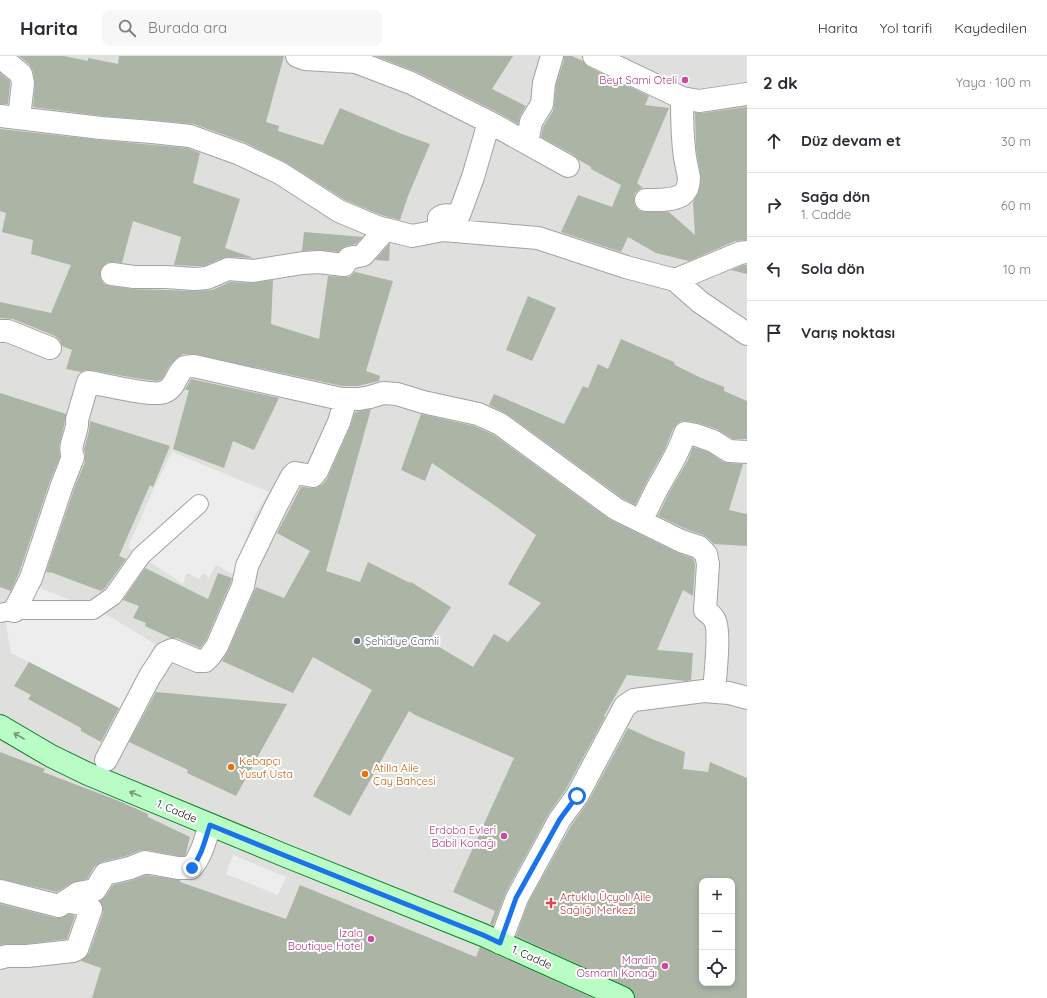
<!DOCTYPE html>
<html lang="tr">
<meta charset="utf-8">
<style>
:root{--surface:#fff;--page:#f7f7f7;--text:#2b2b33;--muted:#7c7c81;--line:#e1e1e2}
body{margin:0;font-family:Quicksand,sans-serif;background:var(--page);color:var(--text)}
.controls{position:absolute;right:12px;bottom:12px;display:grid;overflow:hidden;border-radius:8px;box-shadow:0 2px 6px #0003}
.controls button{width:36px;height:36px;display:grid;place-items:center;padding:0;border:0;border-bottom:1px solid var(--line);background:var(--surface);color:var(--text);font:20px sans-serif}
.stop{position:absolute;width:12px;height:12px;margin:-9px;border:3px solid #1a73e8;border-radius:50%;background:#fff}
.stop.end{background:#1a73e8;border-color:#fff;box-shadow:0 1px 4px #0008}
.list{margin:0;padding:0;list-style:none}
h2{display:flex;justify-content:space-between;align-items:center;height:52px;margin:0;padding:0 16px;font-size:17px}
h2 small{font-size:13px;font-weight:400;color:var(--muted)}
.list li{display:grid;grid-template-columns:26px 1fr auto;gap:12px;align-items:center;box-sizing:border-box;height:64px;padding:0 16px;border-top:1px solid var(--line)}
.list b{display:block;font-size:15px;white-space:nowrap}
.list p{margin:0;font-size:13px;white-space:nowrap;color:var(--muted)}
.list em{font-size:13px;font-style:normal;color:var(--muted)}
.icon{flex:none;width:22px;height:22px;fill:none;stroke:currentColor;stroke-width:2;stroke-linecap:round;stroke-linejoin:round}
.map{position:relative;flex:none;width:747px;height:942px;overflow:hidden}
header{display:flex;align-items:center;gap:24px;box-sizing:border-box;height:56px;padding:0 20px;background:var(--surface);border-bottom:1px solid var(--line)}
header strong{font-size:19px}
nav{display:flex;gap:22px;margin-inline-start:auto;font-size:14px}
.search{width:280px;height:36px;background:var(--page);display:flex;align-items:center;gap:10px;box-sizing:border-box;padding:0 14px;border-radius:8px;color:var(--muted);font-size:15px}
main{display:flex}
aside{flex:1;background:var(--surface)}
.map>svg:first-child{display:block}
.residential{fill:#dfdfde;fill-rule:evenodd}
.parking{fill:#ededed}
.building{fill:#acb4a6;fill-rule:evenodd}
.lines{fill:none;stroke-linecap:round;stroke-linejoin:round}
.lane-casing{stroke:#a2a2a2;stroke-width:20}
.street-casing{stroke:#a2a2a2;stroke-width:24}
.secondary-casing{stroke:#00801d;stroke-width:24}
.lane{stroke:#fff;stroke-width:18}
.street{stroke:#fff;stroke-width:22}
.secondary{stroke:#bafcc6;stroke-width:22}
.oneway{stroke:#75997c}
.route{stroke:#1a73e8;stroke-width:5}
.hotel-dot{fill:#d1479c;stroke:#fff;stroke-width:1.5}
.worship-dot{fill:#6b7280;stroke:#fff;stroke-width:1.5}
.food-dot{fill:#e8710a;stroke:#fff;stroke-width:1.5}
.health-dot{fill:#e0444e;stroke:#fff;stroke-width:1.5}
.labels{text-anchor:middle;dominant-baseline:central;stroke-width:4;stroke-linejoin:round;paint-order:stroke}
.hotel-label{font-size:11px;fill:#b23c85;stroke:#fff;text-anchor:end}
.worship-label{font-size:11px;fill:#5b616d;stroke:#fff;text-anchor:start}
.food-label{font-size:11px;fill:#c56008;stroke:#fff;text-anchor:start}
.street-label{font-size:11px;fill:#212121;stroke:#fff}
.health-label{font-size:11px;fill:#be3a42;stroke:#fff;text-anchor:start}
</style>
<header>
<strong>Harita</strong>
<div class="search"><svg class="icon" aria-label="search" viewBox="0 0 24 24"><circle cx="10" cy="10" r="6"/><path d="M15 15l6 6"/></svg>Burada ara</div>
<nav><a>Harita</a><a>Yol tarifi</a><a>Kaydedilen</a></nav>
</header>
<main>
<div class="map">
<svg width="747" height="942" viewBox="0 0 747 942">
<rect width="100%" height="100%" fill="#e9f1e7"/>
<!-- residential -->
<path class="residential" d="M0,0h747v942h-747zM702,825h30v102h-30z"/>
<!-- parking -->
<path class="parking" d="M172,396l97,40 -14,23 -22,59 -17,-9 -7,13 -6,-5 -4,6 -12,-6 -4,11 -55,-37 20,-46z
M31,528l78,32 46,28 -30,60 -1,6 -113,-57 -3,-16 -2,-16 11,-11z
M233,799l53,22 -8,18 -52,-21z"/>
<!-- building -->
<path class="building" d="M19,0h45l24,5v-3l30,6 1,-8h165l-18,66 13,4 -1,5 45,14 17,-37 62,26 28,10 -22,52 -8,24 -19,-5 -36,-15 -60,-38 -41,-20 -50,-18 -41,-4 -51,-4 -69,-9 2,-23 -2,-13 -4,-7z
M375,0h138l-21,33 34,17 -6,10 -2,8 -23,-13 -78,-39z
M564,0h8l11,5 6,6 60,29 -4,9 24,3 -32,75 6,5 -3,1 -5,4 -1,7 1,6 5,5 6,1h23l26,23 -2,-33 6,-11 2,-13 -5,-30 -1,-35h6l46,-6v133l-12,1 -46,20 -33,-8 -28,-16 -7,15 -60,-20 17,-37 34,12 9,-22 -30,-16v-2l-12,-7 -5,-5 -33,-18 2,-10 10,-16 1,-5 2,-21 8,-25z
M0,17l10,8v3l-2,20h-8z
M0,73l100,11 87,8 13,5 -7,30 47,16 -15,49 29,10 -25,-1 -6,1 -19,8h-10l-20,-1 7,-28 -48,-16 -11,42 -8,-1h-6l-6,5 -2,6 1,6 3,5 6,2 22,3 34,1 29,1 17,-1 18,-8 22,1 21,-3 -2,44 48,15 9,-63 15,1h6l6,-5 38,9 -27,90 14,5 -1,5 -21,5h-16l-148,-32h-11l-6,4 -7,7 -8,14 -5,2 -16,-2 -51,-9h-5l-4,2 -15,-3 6,-19 -10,-4 -2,-6 -5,-4 -42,-17 -13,-1v-16l51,11 20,-48 -40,-11 2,-14 -31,-8 4,-19 -6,-2z
M304,176l59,5 -7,7 -10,2 -8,6 -18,-2 -18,1z
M390,187l-1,18 -14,-1z
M743,209h4v9l-16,-4z
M528,240l28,12 -24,53 -26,-11z
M621,283l53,23 1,3 24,12 25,10v4l23,10v38h-14l-16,-10 -19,-6 -11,-2h-6l-4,3 -4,5 -8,20 -18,32 -12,24 -13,-7 -115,-84 -18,-9 5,-11 70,30 19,-38 5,2 10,-24 10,5z
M191,323l88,19 -25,52 -21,-9 -9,27 -51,-19 16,-59h-4z
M0,337l66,21 -2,12 -5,20 1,11 -10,24 -31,92 -8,18 -11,-4z
M371,353l-45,162 34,11 8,-20 42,21 1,-1 40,25 -22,34 44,26 21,-33 14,8 33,-39 -33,-19 28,-49 -42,-30 -62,-42 -7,18 -24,-11 20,-56 53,12 20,9 115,84 67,33 16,6 2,2 1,5 -2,31 -10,-6 -26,60 36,3 -2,27 -5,1 -59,-6 -23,41 1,1 -39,72 -17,24 -43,79 -13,34 -3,-2 5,-13 -42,-19 61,-134 -99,-43 -6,-4 -59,105 -37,-20 59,-106 -59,-33 -20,36 -71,-32 6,-10 28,-64 28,11 26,-47 -33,-18 24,-46 10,1h6l6,-4 4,-5 23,-52 5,-15z
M90,365l80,25 -17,41 -3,-2 -31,71 7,3 -21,29 -4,3 -48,-18 -7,-1 28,-83 11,-27v-8l-1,-5 5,-18z
M693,391l15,5 15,10 5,1 15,1 -14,46 18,4v32l-33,-2 -6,-6 -5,-3 -17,-6 -28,-13 11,-23 19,-33z
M145,512l63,31 10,-26 14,5 -1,4 -25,58 -6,8 -23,-10h-6l-26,-12 1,-3 -13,-5 6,-12 -16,-6z
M29,606l90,46 -18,34 -20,-11v-3l-53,-29 3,-4 -17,-9z
M156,636l131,12 -51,92 -49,-23 1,-3 -59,-28z
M628,672l24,11 33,13 -2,17 25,3 2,-10 37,16v220h-112l-2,-7 -5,-4 -112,-51 12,-33 43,-77 17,-24zM702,825h30v102h-30z
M0,696l45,17 -2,3 76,29 29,13v3l42,20 -4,16 -1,3h-6l-32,-6h-6l-15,6 -24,6 -8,5 -7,12 -16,4 -14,9 -57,-13z
M146,819l34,5v2l106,37 14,-34 176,72 4,-10 113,51h-501l9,-30 -20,-7 8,-8 14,-40v-6l-3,-6 5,-4 8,-12 20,-5z
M0,848l56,14h5l8,-4 6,2 -8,23 -41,5h-19l-7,1z"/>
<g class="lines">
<!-- lane casing -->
<g class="lane-casing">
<path id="lane" d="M0,557l17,-3h76l20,-14 28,-40 58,-52"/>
</g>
<!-- street casing -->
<g class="street-casing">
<path id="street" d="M0,0l5,5 16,13 2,9 -4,35
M297,0l8,3 51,3 55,21 78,39 79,44
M594,0l88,42 17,3 48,-7
M0,60l101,12 51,4 38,4 50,18 40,19 59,38 38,16 35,9 31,-6 95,8 88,29 49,13 25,22 47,32
M527,87l4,-21 11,-18 2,-21 8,-27
M646,144c11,0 26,1 36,-5 5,-4 7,-11 7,-17 -1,-7 -3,-14 -4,-21 -3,-20 -3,-39 -3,-59
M439,171v-9c5,-4 11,-3 17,-1l3,-2 14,-38 16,-55
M112,218l22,3h32l28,2 13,-1 21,-9 25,2 50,-8 16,-1 25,3 5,-7 14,-3 23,-26
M675,224l65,-27 7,-1
M0,275h8l42,17
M641,465c6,-11 11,-23 17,-34 10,-18 21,-34 27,-54l11,2 17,6 16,10 18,1
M14,555l8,-15 9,-18 31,-93 11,-28c-6,-12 6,-25 4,-37l11,-38c14,2 65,15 76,10 12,-4 12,-19 21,-25 3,-1 6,-1 9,-1l147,33h18l11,-2 13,-4 14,1 26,8 55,12 22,10 116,85 65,32 18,6 7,7 2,10 -3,46c3,3 7,5 9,9 7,10 1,58 0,72
M106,704l44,-84 15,-23 7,-3 26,11h7l5,-5 7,-10 26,-60 4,-20 29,-60 16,-30 3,-3 18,3 4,-5 22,-49 7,-23
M0,835l59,15 19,-13 17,-3 10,-16 25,-6 15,-6 33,6h13c11,-13 14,-28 19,-43
M500,887l17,-45 43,-79 17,-23 48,-90 9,-6 70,-9 25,2 18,5
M0,902l7,-2h20l46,-5 4,-2 14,-40 -6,-4 -19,-4"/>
</g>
<!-- secondary casing -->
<g class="secondary-casing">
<path id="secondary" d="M0,670l51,30 37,18 198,82 197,79 140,63"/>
</g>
<!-- lane -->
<use href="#lane" class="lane"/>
<!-- street -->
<use href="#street" class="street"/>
<!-- secondary -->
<use href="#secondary" class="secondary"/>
</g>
<!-- one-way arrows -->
<defs><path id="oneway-shaft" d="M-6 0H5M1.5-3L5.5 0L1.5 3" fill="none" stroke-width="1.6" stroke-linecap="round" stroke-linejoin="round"/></defs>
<g class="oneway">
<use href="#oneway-shaft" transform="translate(19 680) rotate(-150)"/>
<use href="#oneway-shaft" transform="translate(135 738) rotate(-157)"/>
</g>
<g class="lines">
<!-- route -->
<path class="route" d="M192,812c10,-13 13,-28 18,-43l76,31 197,79 17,8 16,-45 44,-79 17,-23"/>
</g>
<!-- markers -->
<g class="hotel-dot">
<circle cx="685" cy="24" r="4"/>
<circle cx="504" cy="780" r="4"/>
<circle cx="371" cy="883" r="4"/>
<circle cx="665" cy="910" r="4"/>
</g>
<circle class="worship-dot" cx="357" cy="585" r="4"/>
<g class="food-dot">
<circle cx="231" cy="711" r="4"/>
<circle cx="365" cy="718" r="4"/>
</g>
<path class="health-dot" d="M549 841h4v4h4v4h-4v4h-4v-4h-4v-4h4z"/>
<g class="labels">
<!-- hotel labels -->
<g class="hotel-label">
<text x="677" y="24">Beyt Sami Oteli</text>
<text x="496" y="774">Erdoba Evleri<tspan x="496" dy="13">Babil Konağı</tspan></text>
<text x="363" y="877">Izala<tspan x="363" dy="13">Boutique Hotel</tspan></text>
<text x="657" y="904">Mardin<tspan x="657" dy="13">Osmanlı Konağı</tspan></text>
</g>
<!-- worship labels -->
<g class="worship-label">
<text x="365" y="585">Şehidiye Camii</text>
</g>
<!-- food labels -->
<g class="food-label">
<text x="239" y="705">Kebapçı<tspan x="239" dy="13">Yusuf Usta</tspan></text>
<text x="373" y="712">Atilla Aile<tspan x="373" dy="13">Çay Bahçesi</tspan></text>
</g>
<!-- street labels -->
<g class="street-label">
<text transform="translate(177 755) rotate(23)">1. Cadde</text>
<text transform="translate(532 901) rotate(24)">1. Cadde</text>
</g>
<!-- health labels -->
<g class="health-label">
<text x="560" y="841">Artuklu Üçyolı Aile<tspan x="560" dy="13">Sağlığı Merkezi</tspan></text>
</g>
</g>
</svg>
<div class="controls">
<button>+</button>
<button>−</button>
<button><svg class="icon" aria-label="locate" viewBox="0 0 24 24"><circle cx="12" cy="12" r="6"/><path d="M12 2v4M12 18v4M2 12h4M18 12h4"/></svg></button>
</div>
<div class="stop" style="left:577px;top:740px"></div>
<div class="stop end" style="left:192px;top:812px"></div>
</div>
<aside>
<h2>2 dk<small>Yaya · 100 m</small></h2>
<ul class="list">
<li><svg class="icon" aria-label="ahead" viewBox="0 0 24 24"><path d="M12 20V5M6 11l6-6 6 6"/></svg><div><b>Düz devam et</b></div><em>30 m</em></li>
<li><svg class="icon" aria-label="right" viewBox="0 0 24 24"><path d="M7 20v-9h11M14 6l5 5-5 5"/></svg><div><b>Sağa dön</b><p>1. Cadde</p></div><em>60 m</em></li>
<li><svg class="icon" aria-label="left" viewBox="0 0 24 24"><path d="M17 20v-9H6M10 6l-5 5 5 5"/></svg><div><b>Sola dön</b></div><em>10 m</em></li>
<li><svg class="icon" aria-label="arrive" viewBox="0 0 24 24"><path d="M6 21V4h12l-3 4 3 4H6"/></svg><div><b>Varış noktası</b></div></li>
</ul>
</aside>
</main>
